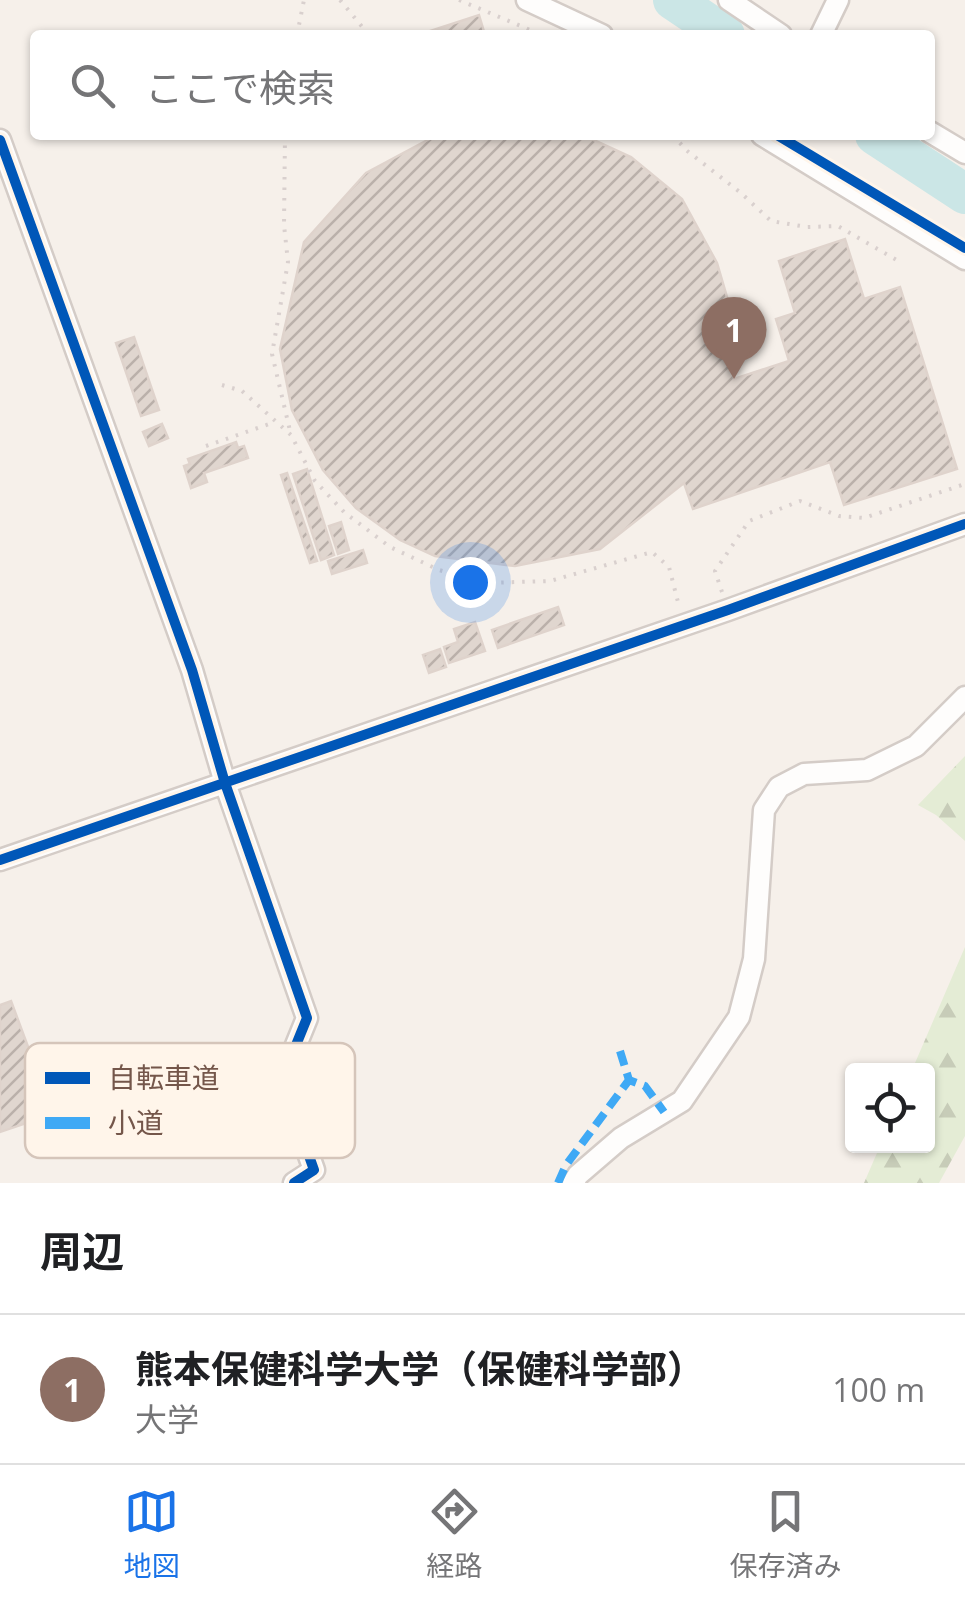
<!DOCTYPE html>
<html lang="ja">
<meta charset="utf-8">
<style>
:root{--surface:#fff;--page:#f2f2f2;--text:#202124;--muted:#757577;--line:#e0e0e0;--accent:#1a73e8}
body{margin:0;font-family:"Open Sans","Noto Sans JP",sans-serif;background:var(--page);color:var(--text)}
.controls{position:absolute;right:30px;bottom:30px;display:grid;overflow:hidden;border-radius:10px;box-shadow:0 2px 8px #0004}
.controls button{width:90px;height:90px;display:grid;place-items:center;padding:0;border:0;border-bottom:2px solid var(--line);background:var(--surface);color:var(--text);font:50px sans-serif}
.you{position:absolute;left:470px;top:582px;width:35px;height:35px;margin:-25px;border:8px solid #fff;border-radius:50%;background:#1a73e8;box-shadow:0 0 0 15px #1a73e833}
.badge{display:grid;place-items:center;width:65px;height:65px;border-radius:50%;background:var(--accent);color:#fff;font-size:32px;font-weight:700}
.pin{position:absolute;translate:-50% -82px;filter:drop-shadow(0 2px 5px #0008)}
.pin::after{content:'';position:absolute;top:52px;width:35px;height:30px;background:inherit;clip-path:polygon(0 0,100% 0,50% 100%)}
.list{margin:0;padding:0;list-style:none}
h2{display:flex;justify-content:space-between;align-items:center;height:130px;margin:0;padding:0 40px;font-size:42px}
h2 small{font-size:32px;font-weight:400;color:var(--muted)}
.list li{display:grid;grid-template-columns:65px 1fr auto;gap:30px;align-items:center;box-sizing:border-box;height:150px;padding:0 40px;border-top:2px solid var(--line)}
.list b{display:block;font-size:38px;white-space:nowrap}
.list p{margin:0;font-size:32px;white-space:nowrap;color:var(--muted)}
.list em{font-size:32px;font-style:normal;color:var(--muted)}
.icon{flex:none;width:55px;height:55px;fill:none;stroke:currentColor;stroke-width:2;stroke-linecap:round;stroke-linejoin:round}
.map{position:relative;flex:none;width:965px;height:1183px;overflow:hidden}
.search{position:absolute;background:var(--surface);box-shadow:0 2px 8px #0004;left:30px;right:30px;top:30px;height:110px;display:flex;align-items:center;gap:25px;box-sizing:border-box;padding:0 35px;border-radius:10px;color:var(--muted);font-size:38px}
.sheet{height:280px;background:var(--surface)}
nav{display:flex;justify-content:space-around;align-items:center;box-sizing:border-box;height:140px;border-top:2px solid var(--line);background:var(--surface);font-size:28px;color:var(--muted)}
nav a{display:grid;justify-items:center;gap:5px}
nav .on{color:var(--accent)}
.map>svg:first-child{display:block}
.forest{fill:url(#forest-firs)}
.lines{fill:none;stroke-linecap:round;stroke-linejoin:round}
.river{stroke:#cbe6e6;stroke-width:40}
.building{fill:url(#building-hatch);stroke:#dfd3cc;stroke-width:2.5}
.minor-casing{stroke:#d4ccc7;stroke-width:25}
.path{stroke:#d9d0ce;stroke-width:4;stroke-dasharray:2.5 8;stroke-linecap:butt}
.minor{stroke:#fefdfc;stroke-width:20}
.quiet{stroke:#3fa9f5;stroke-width:8;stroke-dasharray:15 8;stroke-linecap:butt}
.cycleway-casing{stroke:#fff5ea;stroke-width:16}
.cycleway{stroke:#0057b8;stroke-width:10}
.key{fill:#fff5ea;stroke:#d5c5ba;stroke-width:2.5}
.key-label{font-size:28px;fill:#74564a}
</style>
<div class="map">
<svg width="965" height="1183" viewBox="0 0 965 1183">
<defs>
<pattern id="forest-firs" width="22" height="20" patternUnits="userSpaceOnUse" patternTransform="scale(2.5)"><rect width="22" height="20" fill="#e4ecd5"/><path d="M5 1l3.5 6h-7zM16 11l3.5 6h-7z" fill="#c7ccb8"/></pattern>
<pattern id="building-hatch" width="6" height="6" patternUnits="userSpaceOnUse" patternTransform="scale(2.5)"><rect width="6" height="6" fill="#e0d6cf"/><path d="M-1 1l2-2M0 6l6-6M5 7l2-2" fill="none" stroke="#bab0aa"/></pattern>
</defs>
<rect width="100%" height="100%" fill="#f6f0ea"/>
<!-- forest -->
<path class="forest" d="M965,756v85l-29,-26 -18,-10z
M965,947v189l-26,47h-75l16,-37h48v-76h-16z"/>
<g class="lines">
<!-- river -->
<path class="river" d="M673,0l52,35
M875,135l90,59"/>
</g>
<!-- building -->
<path class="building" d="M479,15l6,20h-67z
M437,135h146l48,22 51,42 35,64 17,58v58l55,-18 -13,-42 19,-6 -16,-52 66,-22 19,60 36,-12 57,182 -113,36 -14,-43 -137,47 -9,-26 -84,66 -85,17 -80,-10 -35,-16 -44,-32 -33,-38 -31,-60 -12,-61 24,-107 62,-69z
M134,337l25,73 -18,6 -25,-73z
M162,424l6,14 -19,8 -6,-14z
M236,442l2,6 6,-2 4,12 -44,15 3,9 -16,6 -7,-22 6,-2 -2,-5z
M307,469l27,86 -13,5 -28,-86z
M287,473l30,88 -7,2 -29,-88z
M341,522l8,28 -11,4 -9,-28z
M363,550l4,13 -35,11 -4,-13z
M558,607l6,18 -66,23 -6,-18z
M475,622l10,29 -36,12 -5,-16 14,-5 -4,-13z
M440,649l6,18 -17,6 -6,-18z
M11,1001l42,113 -53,18v-127z"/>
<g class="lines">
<!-- minor casing -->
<g class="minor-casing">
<path id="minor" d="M527,0l75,35
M729,0l52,35
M821,35l17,-35
M930,132l35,21
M762,135l203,124
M0,140l192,530 33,113 82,235 -13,32 -8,63 16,23 12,34 -20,13
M0,860l728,-250 237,-86
M573,1183l5,-8 43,-37 61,-37 57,-84 15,-58 10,-149 15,-23 25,-13 63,-4 49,-24 49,-49"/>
</g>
<!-- path -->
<path class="path" d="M340,0l29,35
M459,0l76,32 1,3
M297,35l7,-35
M285,135l-1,90 4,37 -16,92 19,81
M673,135l13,15 55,43 30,28 36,6 31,-1 62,36
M222,385l20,6 49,44 24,46 29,31 46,35 49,23 46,13 65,-2 102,-29 17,15 10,39
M206,446l69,-24
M722,592l-7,-21 34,-50 51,-20 39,15 25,2 101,-34"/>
<!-- minor -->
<use href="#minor" class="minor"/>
<!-- quiet -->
<path class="quiet" d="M620,1051l9,29 16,6 19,26
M558,1183l8,-18 63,-85"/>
<!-- cycleway casing -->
<g class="cycleway-casing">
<path id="cycleway" d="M777,135l188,113
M0,140l192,530 33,113 82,235 -13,32 -8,63 16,23 12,34 -20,13
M0,860l728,-250 237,-86"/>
</g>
<!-- cycleway -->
<use href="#cycleway" class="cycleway"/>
</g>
<!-- legend -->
<rect x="25" y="1043" width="330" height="115" rx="15" class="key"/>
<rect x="45" y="1072" width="45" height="12" fill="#0057b8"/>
<rect x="45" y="1117" width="45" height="12" fill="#3fa9f5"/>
<g class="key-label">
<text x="108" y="1088">自転車道</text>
<text x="108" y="1133">小道</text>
</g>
</svg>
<div class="controls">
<button><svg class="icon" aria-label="locate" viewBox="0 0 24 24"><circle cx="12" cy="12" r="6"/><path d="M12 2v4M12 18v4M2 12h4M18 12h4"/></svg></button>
</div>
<div class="you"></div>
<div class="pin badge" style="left:734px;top:379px;background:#8d6e63">1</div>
<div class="search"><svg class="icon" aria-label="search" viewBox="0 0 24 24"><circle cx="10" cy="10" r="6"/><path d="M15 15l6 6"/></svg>ここで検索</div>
</div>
<section class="sheet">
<h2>周辺<small></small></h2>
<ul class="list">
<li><span class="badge" style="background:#8d6e63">1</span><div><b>熊本保健科学大学（保健科学部）</b><p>大学</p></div><em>100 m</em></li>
</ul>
</section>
<nav>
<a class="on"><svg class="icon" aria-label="map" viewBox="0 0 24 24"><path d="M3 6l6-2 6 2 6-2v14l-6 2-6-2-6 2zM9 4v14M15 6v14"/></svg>地図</a>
<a><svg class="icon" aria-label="directions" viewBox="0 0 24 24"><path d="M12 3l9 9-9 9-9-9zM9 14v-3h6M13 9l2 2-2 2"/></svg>経路</a>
<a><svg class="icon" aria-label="saved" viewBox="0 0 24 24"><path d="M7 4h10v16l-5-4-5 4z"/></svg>保存済み</a>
</nav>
